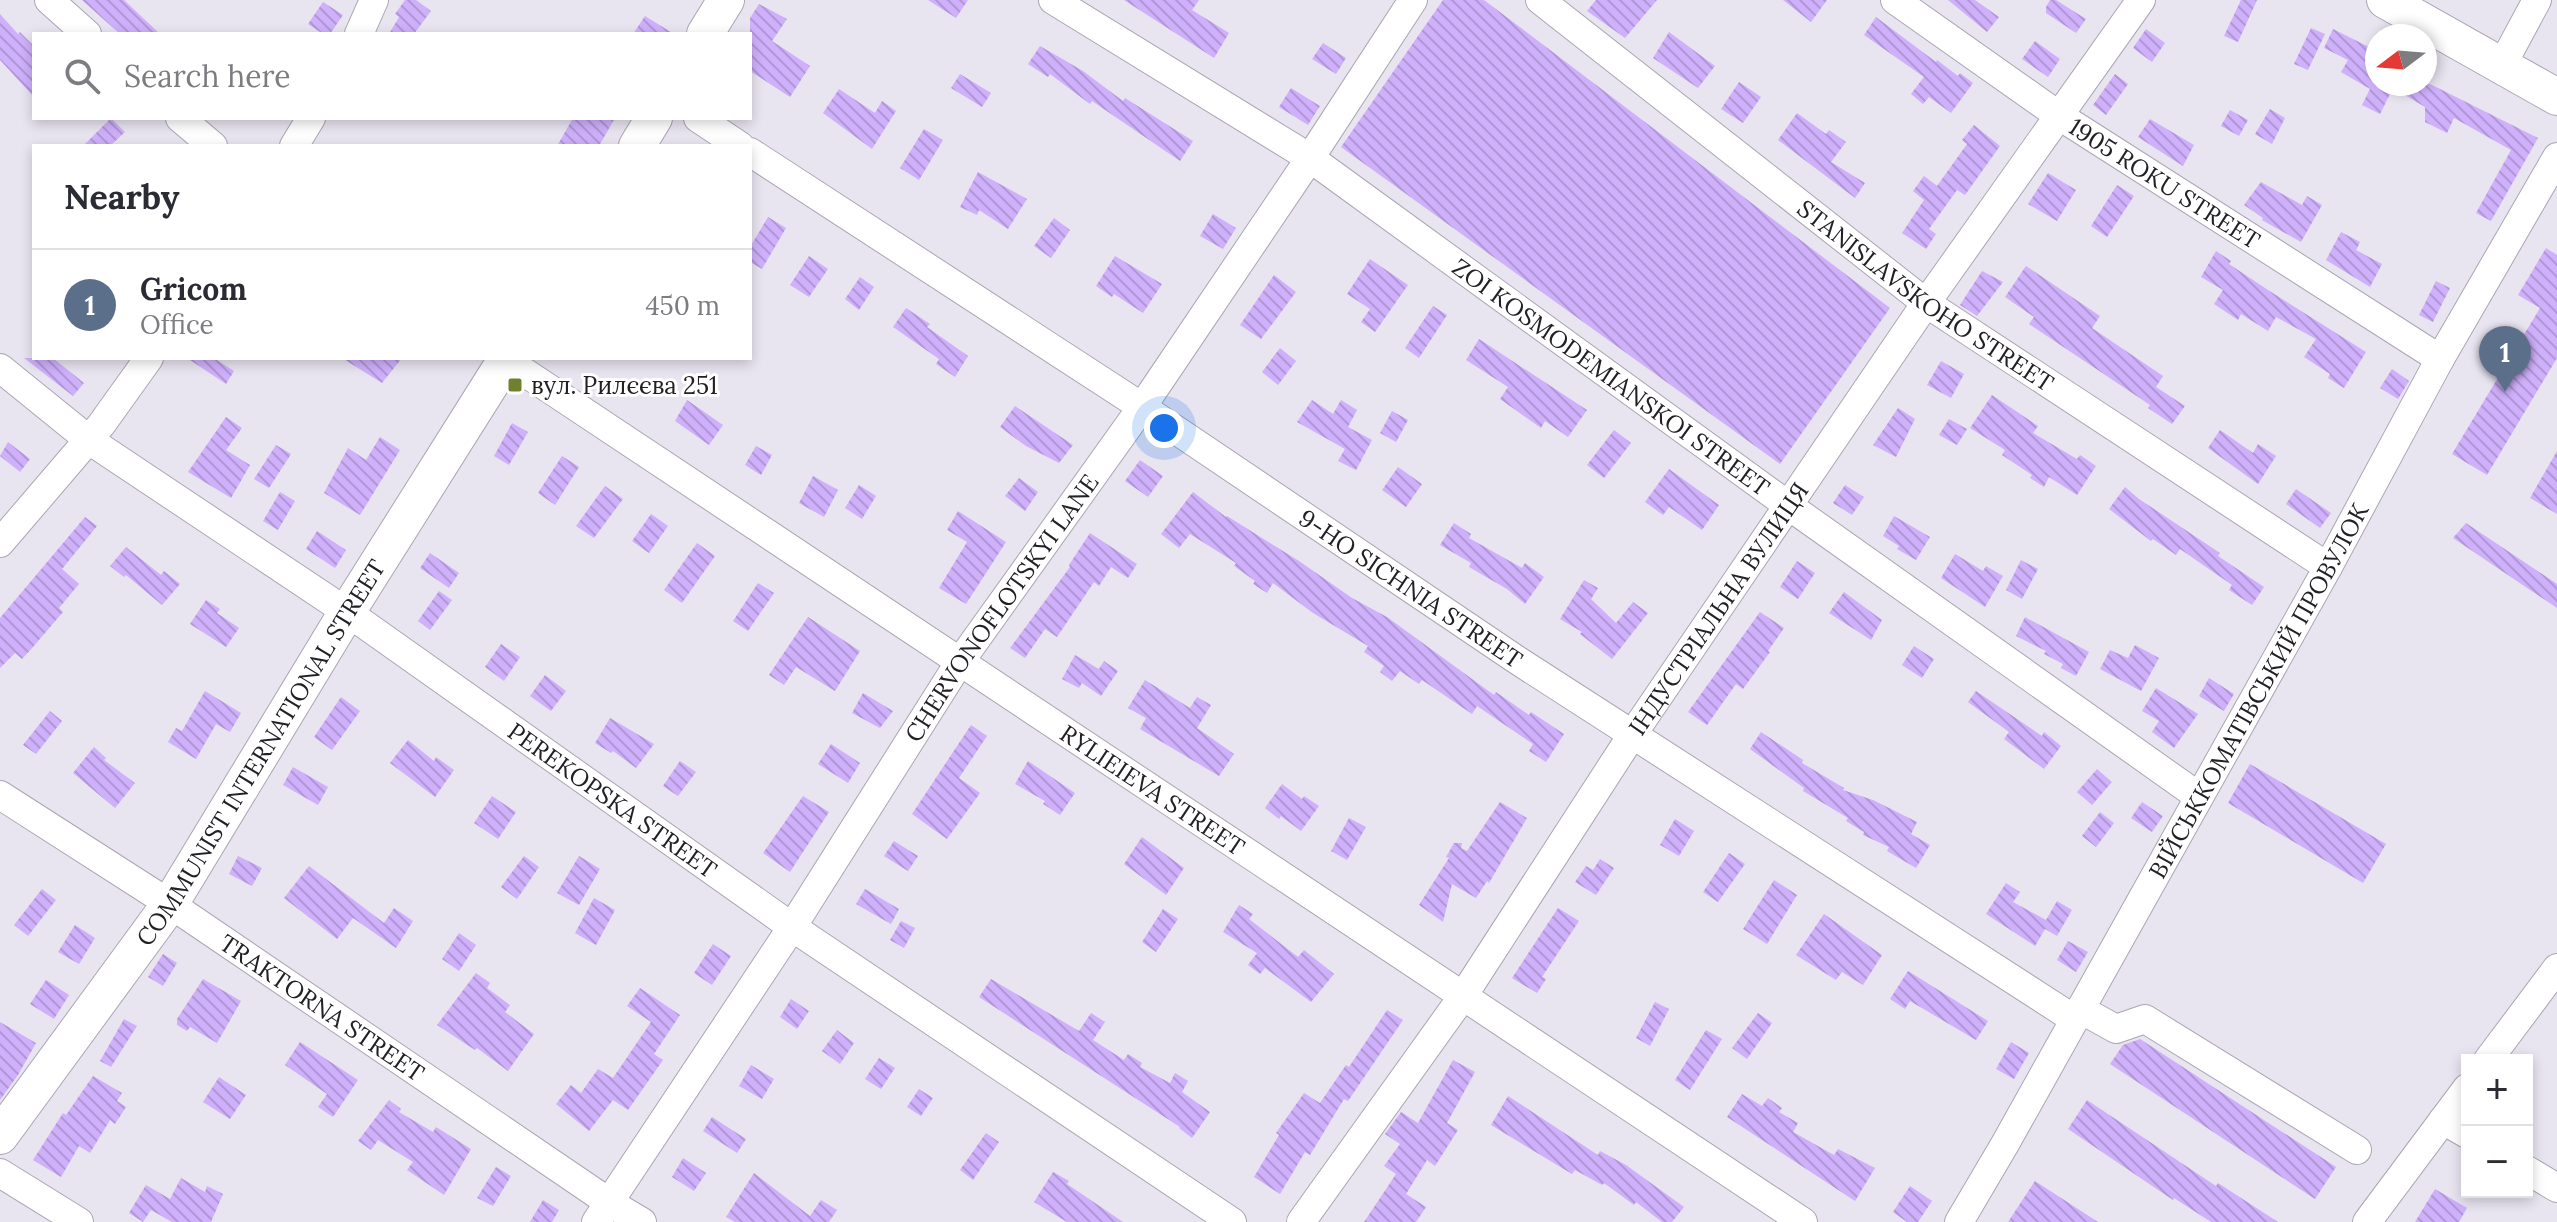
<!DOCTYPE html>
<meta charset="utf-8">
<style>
:root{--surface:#fff;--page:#f2f2f3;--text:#2b2b33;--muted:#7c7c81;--line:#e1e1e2;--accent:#0b8043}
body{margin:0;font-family:Lora,serif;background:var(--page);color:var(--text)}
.controls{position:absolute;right:24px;bottom:24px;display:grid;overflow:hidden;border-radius:0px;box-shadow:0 4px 12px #0003}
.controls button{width:72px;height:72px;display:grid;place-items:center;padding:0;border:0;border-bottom:2px solid var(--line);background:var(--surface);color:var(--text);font:40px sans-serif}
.compass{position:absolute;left:2365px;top:24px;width:72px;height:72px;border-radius:50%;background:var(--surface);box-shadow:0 4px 12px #0003;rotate:254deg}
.you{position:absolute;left:1164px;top:428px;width:28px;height:28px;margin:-20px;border:6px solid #fff;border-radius:50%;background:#1a73e8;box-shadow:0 0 0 12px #1a73e833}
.badge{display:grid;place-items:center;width:52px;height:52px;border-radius:50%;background:var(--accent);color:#fff;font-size:26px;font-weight:700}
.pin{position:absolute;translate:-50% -66px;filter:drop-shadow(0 2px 4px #0008)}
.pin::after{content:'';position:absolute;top:42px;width:28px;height:24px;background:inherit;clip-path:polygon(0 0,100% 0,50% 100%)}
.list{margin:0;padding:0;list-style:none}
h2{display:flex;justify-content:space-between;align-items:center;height:104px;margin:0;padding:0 32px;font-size:34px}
h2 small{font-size:26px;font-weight:400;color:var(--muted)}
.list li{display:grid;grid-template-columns:52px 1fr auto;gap:24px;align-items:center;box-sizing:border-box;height:112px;padding:0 32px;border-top:2px solid var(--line)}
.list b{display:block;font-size:30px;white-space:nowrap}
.list p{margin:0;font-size:26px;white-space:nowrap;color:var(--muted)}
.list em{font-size:26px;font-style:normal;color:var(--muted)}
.icon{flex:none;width:44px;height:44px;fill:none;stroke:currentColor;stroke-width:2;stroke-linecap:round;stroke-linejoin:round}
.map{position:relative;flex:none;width:2557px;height:1222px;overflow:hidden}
.search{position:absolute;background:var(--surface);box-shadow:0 4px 12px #0003;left:32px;top:32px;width:720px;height:88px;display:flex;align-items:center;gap:20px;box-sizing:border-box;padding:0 28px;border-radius:0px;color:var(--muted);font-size:30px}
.panel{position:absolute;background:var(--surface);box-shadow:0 4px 12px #0003;left:32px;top:144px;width:720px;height:216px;border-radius:0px}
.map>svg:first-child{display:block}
.building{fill:url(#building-back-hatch)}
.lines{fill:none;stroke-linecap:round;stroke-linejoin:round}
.minor-casing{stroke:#aaa6b2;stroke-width:30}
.major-casing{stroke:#aaa6b2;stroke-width:38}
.minor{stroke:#fff;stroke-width:28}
.major{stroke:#fff;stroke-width:36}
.poi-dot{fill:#6f802e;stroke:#fff;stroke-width:3}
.labels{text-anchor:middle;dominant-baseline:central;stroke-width:6;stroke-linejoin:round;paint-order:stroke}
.street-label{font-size:24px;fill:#222025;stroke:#fff}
.poi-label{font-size:24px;fill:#222025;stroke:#fff;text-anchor:start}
</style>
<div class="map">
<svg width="2557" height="1222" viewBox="0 0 2557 1222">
<defs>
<pattern id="building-back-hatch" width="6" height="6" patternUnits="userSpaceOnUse" patternTransform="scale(2)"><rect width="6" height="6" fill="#cfb0fb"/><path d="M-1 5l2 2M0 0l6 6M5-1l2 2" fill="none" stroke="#b197d7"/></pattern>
</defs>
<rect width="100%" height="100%" fill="#e8e4f0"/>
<!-- building -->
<path class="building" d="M82,0h42l36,34h-40z
M405,0h11l15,11 -17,23h-25l10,-17 -4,-3z
M928,0h40l-12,18z
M1124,0h75l-7,10 37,23 -15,25z
M1443,0h41l406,308 -110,156 -439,-317z
M1596,0h61l-32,38 -38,-27z
M1783,0h44l-16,22z
M1948,0h27l24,17 -12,15z
M2050,0h6l30,19 -10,14 -30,-20v-6z
M2241,0h16l-19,42 -14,-6z
M323,2l20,13 -13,19h-7l-15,-10z
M759,4l28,15 -15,22 38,25 -20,31 -40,-26v-53z
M0,14l18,20 2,-2 14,14v51l-34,-37z
M645,16l29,18h-41z
M1876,17l60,45 1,-2 21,16 2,-3 13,10 -22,30 -22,-16 -6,7 -12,-10 13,-17 -60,-42z
M2311,28l14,6 -17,36 -14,-6z
M2146,29l19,14 -13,19 -19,-14z
M2333,29l44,22v33h53l108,54 -47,83 -15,-8 35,-63 -57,-32 -7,15 -22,-11v-15l-32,-19 -13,26 -18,-9 8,-16 -29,-17 7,-12 -24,-12z
M1669,32l46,34 -17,22 -45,-30z
M2035,41l25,18 -12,18 -26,-18z
M1323,43l23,15 -10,16 -24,-15z
M1040,46l43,25 40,30 2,-3 68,43 -13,20 -88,-60 -2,3 -40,-30 -2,3 -20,-13z
M960,74l31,19 -9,14 -31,-19z
M2115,74l13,10 -22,31 -13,-10z
M1739,82l22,15 -18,26 -22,-14z
M1291,88l29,18 -12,19 -29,-18z
M839,89l36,24 7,-12 14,10 -24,38 -49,-36z
M2270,109l15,9 -13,26 -17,-10z
M2230,110l18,10 -9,16 -18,-10z
M1797,113l29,21 3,-4 17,12 -15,20 34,21 -10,15 -77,-58z
M111,118l14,14 -15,14h-27z
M573,118h42l-16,28h-42z
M2150,119l44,26 -11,21 -45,-29z
M1974,125l26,21 -35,49 -8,-5 -28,39 7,5 -10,15 -24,-16 22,-33 -11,-9 11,-15 13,10 30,-42 -5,-4z
M924,129l19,11 -24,40 -19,-12z
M978,172l49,27 -19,30 -29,-19 -2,5 -17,-8z
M2048,173l28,17 -19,31 -29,-17z
M2261,182l41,23 5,-9 15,9 -21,37 -39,-22 1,-2 -19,-13z
M2117,185l17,11 -27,41 -16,-11z
M1213,214l23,14 -13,21 -23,-13z
M768,217l18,11 -24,41 -12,-7v-15z
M1054,218l16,12 -19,28 -17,-12z
M2341,232l19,10 -4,8 26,14 -12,23 -44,-27z
M2546,248l11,7v103l-70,117 -35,-21 88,-146 -22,-13z
M2216,251l15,10 -2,3 39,26 98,62 -22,36 -16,-10 2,-4 -26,-17 12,-18 -40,-22 -8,14 -27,-17 -3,6 -24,-16 9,-14 -22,-13z
M809,256l19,13 -19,28 -19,-12z
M1115,256l47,28 -19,29 -29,-19 -2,3 -16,-11z
M1370,259l38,26 -33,47 -14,-10 9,-13 -23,-15z
M2026,266l74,50 -8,12 71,48 -7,11 29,19 -13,18 -24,-16 2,-3 -121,-81 5,-7 -29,-20z
M1982,271l21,11 -26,34 -17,-11z
M1274,275l22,17 -35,47 -21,-14z
M860,277l14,10 -15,23 -14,-11z
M2436,281l14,7 -17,34 -14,-7z
M1433,306l14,9 -28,43 -14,-10z
M906,308l24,16 -3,3 41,29 -13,21 -19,-13 3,-5 -46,-32z
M1479,339l108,71 -19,27 -23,-16 -4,7 -41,-29 8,-12 -42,-27z
M1280,348l16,13 -18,24 -16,-13z
M24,358h29l31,25 -11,13z
M187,358h27l20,13 -8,13z
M342,358h60l-20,25z
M1941,361l23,13 -13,24 -24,-13z
M2392,369l17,12 -11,18 -18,-11z
M1992,395l46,31 -5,7 44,26 3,-4 16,11 -19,29 -28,-18 -5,10 -14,-9 2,-3 -30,-20 3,-5 -35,-22z
M687,400l36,25 -14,20 -34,-24z
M1312,400l21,14 8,-14 16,10 -9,17 24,13 -16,30 -18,-9 7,-12 -48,-27z
M1015,406l58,39 -14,18 -33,-17 -26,-19z
M1898,408l17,11 -19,38 -23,-12z
M1392,411l16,9 -12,22 -16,-9z
M226,417l16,11 -16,22 24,15 -19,33 -43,-26z
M1949,419l18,10 -10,16 -18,-10z
M512,423l16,9 -19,33 -15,-9z
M1614,430l17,13 -27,35 -17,-13z
M2220,430l33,23 5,-9 18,12 -18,28 -50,-36z
M380,437l20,13 -40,65 -36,-22 24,-45 18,12z
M8,442l22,17 -10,13 -20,-16z
M276,445l15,9 -22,34 -15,-9z
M756,446l16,9 -11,20 -16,-10z
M2557,451v63l-27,-16z
M562,456l17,11 -24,38 -17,-12z
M1140,460l23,16 -15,21 -23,-16z
M1398,467l24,17 -16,23 -24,-17z
M1669,469l50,36 -17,25 -33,-23 -6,8 -18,-13z
M813,476l25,14 -14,27 -25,-14z
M1019,478l19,14 -13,19 -20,-15z
M859,485l17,11 -14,23 -17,-11z
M1845,485l19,12 -12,18 -19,-12z
M605,486l18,13 -29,39 -18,-12z
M2125,487l14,12 81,54 -2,3 46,31 -12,18 -23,-15 3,-5 -52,-36 -4,6 -23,-16 -2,2 -42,-32z
M2296,489l35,24 -11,15 -34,-24z
M280,492l15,9 -17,29 -15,-9z
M1193,492l33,25 1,-1 72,45 53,37 35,19 107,78 2,-3 33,23 2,-3 33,22 -18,28 -17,-11 4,-7 -56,-38 -5,8 -50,-34 -3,4 -19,-13 -8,10 -12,-9 4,-6 -20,-14 4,-6 -55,-33 -40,-30 -6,10 -14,-9 2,-3 -21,-15 2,-3 -46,-29 -11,14 -18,-14z
M958,511l48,31 -40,62 -27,-16 28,-46 -20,-12z
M651,514l17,12 -19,27 -17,-12z
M1894,516l36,21 -14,23 -19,-11 2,-3 -16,-10z
M85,517l12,9 -35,43 17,15 -20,24 4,4 -30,35 -11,12 -7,-6 -15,15v-50z
M1454,523l17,11 -2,4 53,30 3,-5 19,14 -19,27 -18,-15 -38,-22 2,-4 -31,-18z
M2466,523l91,61v24l-104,-70z
M317,531l29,19 -11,18 -29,-19z
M1090,533l47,31 -9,14 -17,-11 -12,19 -5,-4 -37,55 -12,-8 -20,29 -15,-10 60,-81 -1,-2z
M697,543l18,13 -33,47 -18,-13z
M126,547l35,28 3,-4 16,13 -18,21 -36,-30 -2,2 -14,-11z
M430,553l29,20 -10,15 -29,-20z
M1955,554l28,17 3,-5 17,10 -18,31 -44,-29z
M2021,560l17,9 -16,30 -16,-9z
M1797,561l18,12 -17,26 -18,-12z
M1584,580l14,8 -7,11 25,24 17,-21 15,11 -36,46 -32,-25 2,-2 -22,-13z
M758,583l16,10 -26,38 -15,-10z
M439,591l13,9 -22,30 -12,-9z
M1844,592l38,28 -11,20 -42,-27z
M206,600l14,9 -3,4 22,15 -13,19 -36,-23z
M1760,612l24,16 -16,23 2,1 -27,37 -7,-5 -29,41 -19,-13z
M808,617l52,34 -25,40 -39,-24 -12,18 -15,-10z
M2025,617l64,35 -13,24 -15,-8 2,-4 -19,-10 2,-3 -30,-15z
M501,644l19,13 -16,24 -19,-14z
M2135,645l24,13 -18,33 -41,-22 10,-19 18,8z
M1914,646l20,13 -12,19 -20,-13z
M1075,655l24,14 5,-8 14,10 -17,25 -19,-13 -3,5 -17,-9z
M545,675l21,16 -15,20 -21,-15z
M2209,678l25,16 -10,17 -25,-15z
M1145,680l45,28 7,-11 14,8 -14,23 37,26 -15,22 -79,-47 6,-11 -18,-10z
M2156,688l42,26 -24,34 -22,-16 7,-11 -17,-10z
M205,691l36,22 -11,19 -14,-8 -20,35 -28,-17 8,-14 6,3z
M1976,691l66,45 2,-4 17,14 -17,23 -40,-30 5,-7 -41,-30z
M863,693l30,18 -13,17 -28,-15z
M341,697l19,14 -28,39 -18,-13z
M50,711l12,10 -26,33 -13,-9z
M610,718l44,26 -18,24 -23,-17 -2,2 -16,-10z
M971,725l16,11 -28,42 21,15 -33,46 -35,-25z
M1761,732l42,28 -1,3 42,25 -1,2 30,10 44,22 -6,12 19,11 -14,23 -29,-17 2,-4 -26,-12 1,-3 -18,-11 2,-3 -45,-27 1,-3 -54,-39z
M408,740l26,21 2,-4 18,13 -19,27 -45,-34z
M831,744l29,19 -12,20 -30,-19z
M94,747l12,11 -2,2 31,23 -20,25 -42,-35z
M680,761l16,11 -18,24 -15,-10z
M1028,761l47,32 -15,22 -17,-11 2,-3 -30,-17z
M2250,764l136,80 -23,39 -135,-80z
M293,767l35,20 -10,18 -35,-20z
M2097,769l15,13 -20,23 -15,-13z
M1282,784l20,15 2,-3 15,10 -18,25 -20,-15 -2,3 -14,-11z
M492,796l24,16 -18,27 -24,-16z
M803,796l26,16 -39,60 -27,-19z
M1500,802l27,16 -38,65 -2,-2 -11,17 -24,-14 -9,38 -24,-17 30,-47 -3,-1 8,-14h8l-1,5 6,3z
M2142,802l21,14 -11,16 -21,-14z
M2100,812l14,11 -18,24 -14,-11z
M1349,818l17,9 -19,33 -16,-9z
M1675,819l19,12 -15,25 -19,-11z
M1142,837l42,31 -18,27 -42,-31z
M894,841l24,15 -10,15 -24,-15z
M1729,853l16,11 -27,38 -15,-10z
M238,856l24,12 -10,18 -23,-12z
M524,856l15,11 -22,32 -16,-12z
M579,856l21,13 -21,36 -22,-12z
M1600,859l14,9 -18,27 -21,-13 11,-16 7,4z
M309,866l75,57 10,-15 19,13 -17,27 -43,-30 -16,21 -53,-41z
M1774,880l23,15 -30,49 -24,-15z
M2006,883l14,9 -7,10 33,18 11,-19 15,9 -15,26 -12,-7 -10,17 -49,-32z
M42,889l14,11 -28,36 -14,-11z
M865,889l34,20 -8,15 -35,-20z
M594,898l21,12 -19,35 -21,-12z
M1239,905l14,9 -4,5 49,38 6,-7 30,24 -23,28 -46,-34 -5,6 -12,-9 9,-12 -34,-21z
M1558,908l21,13 -37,56 4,2 -9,14 -25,-15z
M1163,909l15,10 -22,33 -14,-10z
M1824,914l58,41 -19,30 -21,-13 -6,8 -40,-25z
M901,921l14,7 -11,20 -14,-8z
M75,925l20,13 -16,26 -21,-12z
M459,933l17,12 -17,26 -17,-12z
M2068,941l20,11 -12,20 -19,-12z
M713,944l18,12 -19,29 -18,-12z
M163,954l14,9 -14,23 -15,-9z
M1908,971l80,50 -12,19 -66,-39 -5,8 -15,-10z
M476,973l14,10 -3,5 23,17 -5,7 29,22 -26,37 -31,-23 -2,2 -38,-25z
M203,979l38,22 -24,42 -27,-16 -3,4 -10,-6v-6z
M991,979l88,52 12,-18 14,9 -12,18 31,20 4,-6 14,9 -2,4 30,16 5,-10 13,8 -6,11 28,20 -18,26 -13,-10 1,-1 -201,-130z
M46,980l23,15 -15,24 -24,-15z
M640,988l40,27 -26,39 9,6 -35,50 -15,-10 -24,31 -33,-27 15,-19 10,8 17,-24 15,9 38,-56 -24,-16z
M791,999l18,12 -12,18 -17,-12z
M1655,1002l14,7 -19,37 -14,-8z
M1387,1010l16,10 -55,81 -4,-2 -34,56 -5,-3 -25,42 -26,-17 25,-42 -3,-2 28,-40 16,10 26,-38 3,2z
M1758,1013l14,10 -25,36 -15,-11z
M124,1019l13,7 -26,41 -11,-6z
M0,1022l36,21 -18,32 -18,25z
M837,1030l17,13 -14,21 -18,-13z
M1706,1030l16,9 -32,51 -15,-10z
M2140,1039l196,128 -21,32 -205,-135 13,-19z
M300,1042l58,38 -25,37 -15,-10 9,-13 -42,-29z
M2011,1042l18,11 -15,26 -18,-10z
M879,1058l16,10 -14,21 -16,-10z
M1453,1060l22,12 -28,51 11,7 -23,36 -8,-6 -21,34 20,13 -10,15h-52l32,-48 -12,-8 16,-22 -15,-10 16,-22 17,11z
M751,1065l23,14 -12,20 -23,-13z
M93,1076l29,17 -5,8 9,6 -11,17 -5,-4 -20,33 -11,-7 -18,31 -28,-17 30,-47 3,2z
M219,1077l27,18 -16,24 -27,-17z
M919,1089l14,9 -12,18 -14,-9z
M1742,1094l20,12 6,-8 14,10 -3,4 19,11 -5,9 41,23 4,-6 37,19 -20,33 -128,-84z
M1508,1096l90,59 2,-4 26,14 58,42 -12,15h-10l-26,-20 -2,3 -30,-22 -2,2 -27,-15 -3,4 -81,-49z
M389,1100l12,9 -2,3 34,20 3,-5 35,22 -27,46 -37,-25 6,-8 -35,-22 -7,10 -13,-9z
M2087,1100l129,86 2,-3 60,39h-67l-37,-24 -1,2 -105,-71z
M712,1117l34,22 -9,14 -34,-22z
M986,1133l13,9 -26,38 -13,-10z
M683,1158l23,15 -12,18 -22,-14z
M496,1167l15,9 -18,30 -16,-8z
M1053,1172l16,9 -2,3 56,38h-56l-33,-20z
M754,1173l56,43 11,-16 16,10 -8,12h-94l-9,-5z
M181,1178l24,14 2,-6 16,8 -12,28h-39l-21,-12 -8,12 -14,-9 17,-28 24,14z
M2035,1181l63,41h-90z
M1910,1186l22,15 -14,21h-11l-14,-10z
M2435,1189l32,19 -8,14h-44z
M543,1200l16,10 -7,12h-22z"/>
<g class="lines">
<!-- minor casing -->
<g class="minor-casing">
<g id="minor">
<path d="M49,0l38,34"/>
<path id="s1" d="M1053,0l257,158 479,348 409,290"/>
<path id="s2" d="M1540,0l386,303 402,264"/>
<path id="s3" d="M1895,0l163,115 382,244"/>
<path d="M359,34l15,-34"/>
<path d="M2501,67l36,-67"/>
<path d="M180,118l33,28"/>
<path d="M698,118l42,28"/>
<path d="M294,146l17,-28"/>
<path id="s4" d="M750,152l392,255 375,253 557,359"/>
<path id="s5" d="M503,358l1300,864"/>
<path id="s6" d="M0,368l89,72 258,172 445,315 440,295"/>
<path d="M0,543l101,-118 48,-67"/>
<path id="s7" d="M0,795l170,109 440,299 32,19"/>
<path d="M2080,1009l36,20 29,-10 212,131"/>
<path d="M2488,1060l69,-92"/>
<path d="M2443,1120l24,14"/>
<path d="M2527,1170l30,18"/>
<path d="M0,1173l79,49"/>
<path id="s8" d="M596,1222l196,-295 167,-264 183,-256 168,-249 103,-158"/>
<path id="s9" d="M1301,1222l162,-226 169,-261 294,-432 215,-303"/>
<path id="s10" d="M1959,1222l46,-78 323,-577 112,-208 117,-202"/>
<path d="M2367,1222l100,-134"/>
</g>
</g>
<!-- major casing -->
<g class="major-casing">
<g id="major">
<path d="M2385,0l172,97"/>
<path d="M705,34l21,-34"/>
<path d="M637,146l17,-28"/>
<path id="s11" d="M0,1136l170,-232 177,-292 160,-254"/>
</g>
</g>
<!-- minor -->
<use href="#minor" class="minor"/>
<!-- major -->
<use href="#major" class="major"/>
</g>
<!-- markers -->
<rect class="poi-dot" x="507" y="377" width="16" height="16" rx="4"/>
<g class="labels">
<!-- street labels -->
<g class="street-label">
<text stroke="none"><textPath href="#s3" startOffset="326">1905 ROKU STREET</textPath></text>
<text stroke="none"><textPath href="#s2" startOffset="486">STANISLAVSKOHO STREET</textPath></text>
<text stroke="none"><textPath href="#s1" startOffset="674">ZOI KOSMODEMIANSKOI STREET</textPath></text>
<text stroke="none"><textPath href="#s4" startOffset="792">9-HO SICHNIA STREET</textPath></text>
<text stroke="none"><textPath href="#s8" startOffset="736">CHERVONOFLOTSKYI LANE</textPath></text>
<text stroke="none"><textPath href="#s9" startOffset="742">ІНДУСТРІАЛЬНА ВУЛИЦЯ</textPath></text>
<text stroke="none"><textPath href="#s10" startOffset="610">ВІЙСЬККОМАТІВСЬКИЙ ПРОВУЛОК</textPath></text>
<text stroke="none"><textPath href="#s11" startOffset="464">COMMUNIST INTERNATIONAL STREET</textPath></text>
<text stroke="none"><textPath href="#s5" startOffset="780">RYLIEIEVA STREET</textPath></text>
<text stroke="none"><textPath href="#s6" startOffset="750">PEREKOPSKA STREET</textPath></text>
<text stroke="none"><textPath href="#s7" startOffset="386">TRAKTORNA STREET</textPath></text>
</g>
<!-- poi labels -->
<g class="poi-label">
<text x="531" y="385">вул. Рилєєва 251</text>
</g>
</g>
</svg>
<div class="controls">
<button>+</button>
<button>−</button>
</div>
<svg class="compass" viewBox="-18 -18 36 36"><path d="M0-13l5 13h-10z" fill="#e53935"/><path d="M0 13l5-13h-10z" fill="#7c7c81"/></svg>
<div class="you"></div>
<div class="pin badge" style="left:2505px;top:392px;background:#5c6f8a">1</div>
<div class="search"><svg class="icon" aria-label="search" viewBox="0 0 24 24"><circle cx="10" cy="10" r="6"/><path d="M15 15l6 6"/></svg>Search here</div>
<section class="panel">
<h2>Nearby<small></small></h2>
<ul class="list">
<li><span class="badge" style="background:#5c6f8a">1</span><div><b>Gricom</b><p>Office</p></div><em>450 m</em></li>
</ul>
</section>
</div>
